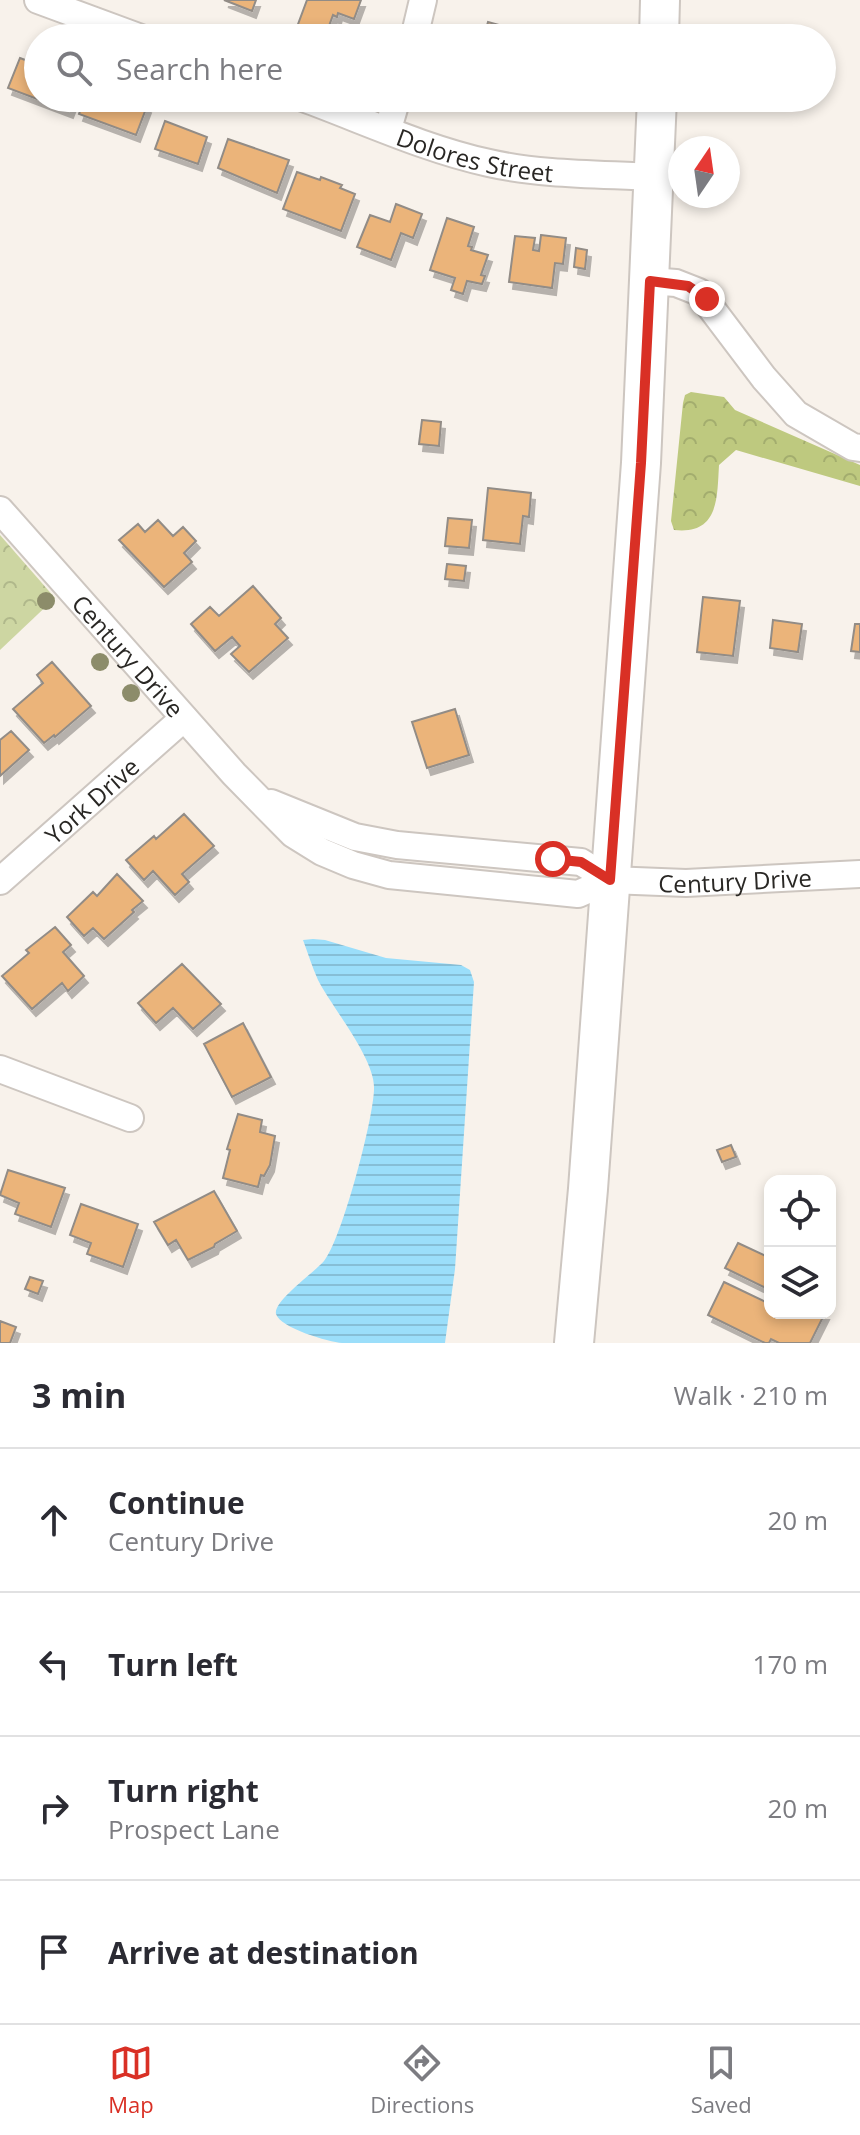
<!DOCTYPE html>
<meta charset="utf-8">
<style>
:root{--surface:#fff;--page:#f2f2f3;--text:#2b2b33;--muted:#7c7c81;--line:#e1e1e2;--accent:#d93025}
body{margin:0;font-family:"Open Sans",sans-serif;background:var(--page);color:var(--text)}
.controls{position:absolute;right:24px;bottom:24px;display:grid;overflow:hidden;border-radius:16px;box-shadow:0 4px 12px #0003}
.controls button{width:72px;height:72px;display:grid;place-items:center;padding:0;border:0;border-bottom:2px solid var(--line);background:var(--surface);color:var(--text);font:40px sans-serif}
.compass{position:absolute;left:668px;top:136px;width:72px;height:72px;border-radius:50%;background:var(--surface);box-shadow:0 4px 12px #0003;rotate:13deg}
.stop{position:absolute;width:24px;height:24px;margin:-18px;border:6px solid #d93025;border-radius:50%;background:#fff}
.stop.end{background:#d93025;border-color:#fff;box-shadow:0 2px 8px #0008}
.list{margin:0;padding:0;list-style:none}
h2{display:flex;justify-content:space-between;align-items:center;height:104px;margin:0;padding:0 32px;font-size:34px}
h2 small{font-size:26px;font-weight:400;color:var(--muted)}
.list li{display:grid;grid-template-columns:52px 1fr auto;gap:24px;align-items:center;box-sizing:border-box;height:144px;padding:0 32px;border-top:2px solid var(--line)}
.list b{display:block;font-size:30px;white-space:nowrap}
.list p{margin:0;font-size:26px;white-space:nowrap;color:var(--muted)}
.list em{font-size:26px;font-style:normal;color:var(--muted)}
.icon{flex:none;width:44px;height:44px;fill:none;stroke:currentColor;stroke-width:2;stroke-linecap:round;stroke-linejoin:round}
.map{position:relative;flex:none;width:860px;height:1343px;overflow:hidden}
.search{position:absolute;background:var(--surface);box-shadow:0 4px 12px #0003;left:24px;right:24px;top:24px;height:88px;display:flex;align-items:center;gap:20px;box-sizing:border-box;padding:0 28px;border-radius:44px;color:var(--muted);font-size:30px}
.sheet{height:680px;background:var(--surface)}
nav{display:flex;justify-content:space-around;align-items:center;box-sizing:border-box;height:112px;border-top:2px solid var(--line);background:var(--surface);font-size:22px;color:var(--muted)}
nav a{display:grid;justify-items:center;gap:4px}
nav .on{color:var(--accent)}
.map>svg:first-child{display:block}
.forest{fill:url(#forest-crowns)}
.park{fill:url(#park-crowns)}
.water{fill:url(#water-rules)}
.building{fill:#ebb47a;stroke:#928c86;stroke-width:2;filter:url(#shadow)}
.lines{fill:none;stroke-linecap:round;stroke-linejoin:round}
.minor-casing{stroke:#cdc6c0;stroke-width:30}
.secondary-casing{stroke:#cdc6c0;stroke-width:42}
.minor{stroke:#fff;stroke-width:26}
.secondary{stroke:#fff;stroke-width:38}
.tree{fill:#8c8c6a}
.route{stroke:#d93025;stroke-width:10}
.labels{text-anchor:middle;dominant-baseline:central;stroke-width:6;stroke-linejoin:round;paint-order:stroke}
.street-label{font-size:24px;fill:#292724;stroke:#f8f2eb}
</style>
<div class="map">
<svg width="860" height="1343" viewBox="0 0 860 1343">
<defs>
<pattern id="forest-crowns" width="20" height="18" patternUnits="userSpaceOnUse" patternTransform="scale(2)"><rect width="20" height="18" fill="#bec97f"/><path d="M2 6a3 3 0 1 1 6 0M12 15a3 3 0 1 1 6 0" fill="none" stroke="#a3ad6e"/></pattern>
<pattern id="park-crowns" width="20" height="18" patternUnits="userSpaceOnUse" patternTransform="scale(2)"><rect width="20" height="18" fill="#cdd6a2"/><path d="M2 6a3 3 0 1 1 6 0M12 15a3 3 0 1 1 6 0" fill="none" stroke="#b0b88b"/></pattern>
<pattern id="water-rules" width="6" height="5" patternUnits="userSpaceOnUse" patternTransform="scale(2)"><rect width="6" height="5" fill="#9bdefa"/><path d="M0 2.5h6" fill="none" stroke="#86bed6"/></pattern>
<filter id="shadow"><feDropShadow dx="4" dy="7" stdDeviation="0" flood-color="#0004"/></filter>
</defs>
<rect width="100%" height="100%" fill="#f8f2eb"/>
<!-- forest -->
<path class="forest" d="M691,392l33,5 11,13 125,55v21l-124,-36 -17,15c-2,33 0,70 -45,65l-3,-9 12,-118 2,-8z"/>
<!-- park -->
<path class="park" d="M0,535l55,63 -55,52z"/>
<!-- water -->
<path class="water" d="M313,939l12,1 61,18 75,7 9,5 4,12 -19,287 -10,74c-33,0 -70,0 -103,0 -13,-1 -62,-15 -66,-29 -3,-13 39,-42 48,-53 17,-19 51,-146 50,-174 0,-29 -42,-80 -56,-107 -6,-13 -10,-27 -15,-40z"/>
<!-- building -->
<path class="building" d="M224,0h32l-4,11z
M307,0h54l-7,19 -16,-6 -1,4 -4,-2 -8,22 -28,-10z
M488,22l37,10 -1,6h-45l1,-3 4,1z
M20,58l18,7v33h36l-5,13 -61,-23z
M85,98h41l21,8 -11,29 -57,-21z
M165,121l42,16 -9,27 -43,-15z
M228,139l61,21 -12,33 -59,-25z
M297,172l23,8 1,-3 21,8 -2,3 15,6 -14,37 -58,-22z
M396,204l26,10 -9,24 -12,-5 -10,27 -34,-13 13,-32 20,7z
M447,218l27,9 -6,19 4,1 -1,3 17,5 -7,20 4,1 -3,8 -15,-3 -4,13 -12,-4 4,-12 -25,-8z
M541,235l25,3 -3,26 -8,-1 -3,25 -43,-6 6,-46 20,2 -2,12 6,1z
M576,248l11,2 -2,19 -11,-2z
M422,420l19,2 -2,24 -20,-2z
M488,488l43,5 -2,24 -6,-1 -3,28 -37,-4z
M448,518l24,2 -3,28 -24,-2z
M158,520l15,16 10,-9 13,14 -12,12 8,9 -28,25 -45,-47 19,-16 7,8z
M447,564l19,2 -2,15 -19,-2z
M253,586l28,32 -6,6 13,14 -39,34 -18,-18 9,-8 -8,-9 -17,14 -24,-27 19,-17 9,9z
M703,597l37,4 -7,55 -36,-4z
M773,620l29,4 -4,28 -28,-4z
M855,624h5v28l-9,-1z
M52,662l39,44 -36,31 -1,-2 -10,8 -31,-34 30,-26 -6,-8z
M455,709l14,46 -42,13 -15,-46z
M11,731l18,19 -29,26v-36z
M184,814l30,32 -32,28 7,8 -14,13 -22,-24 -9,9 -18,-20 28,-24 2,3z
M117,874l26,27 -11,9 2,2 -30,27 -11,-11 -9,8 -17,-19 26,-25 4,4z
M55,927l16,18 -8,7 21,24 -16,15 -6,-8 -30,26 -30,-33 27,-23 -3,-3z
M182,964l39,40 -28,25 -20,-21 -17,15 -18,-20z
M243,1023l28,54 -39,20 -28,-53z
M238,1114l24,6 -2,12 15,4 -5,29 -6,11 -3,-1 -3,12 -35,-9 7,-28 -3,-1z
M731,1145l5,12 -14,5 -5,-12z
M8,1170l57,18 -14,39 -36,-13 4,-11 -19,-8z
M214,1191l23,40 -22,13 -1,3 -26,13 -12,-20 -8,5 -14,-23z
M81,1204l57,20 -15,43 -36,-13 4,-11 -21,-8z
M738,1243l32,15v32l-45,-22z
M30,1277l13,4 -5,13 -13,-5z
M724,1282l46,22v9h55l-15,30h-31l-8,-4 -2,4h-4l-57,-28z
M0,1321l16,6 -6,16h-10z"/>
<g class="lines">
<!-- minor casing -->
<g class="minor-casing">
<g id="minor">
<path d="M38,0l103,38"/>
<path d="M414,38l9,-38"/>
<path id="s1" d="M303,98c60,22 122,51 186,65 53,12 110,11 165,14"/>
<path d="M388,129l9,-31"/>
<path d="M650,281l26,2 23,9 65,86 32,36 57,33 7,1"/>
<path id="s2" d="M0,510l234,264 59,60 29,18 31,13 36,10 189,19 32,-14 76,3 174,-9"/>
<path d="M271,803l84,34 42,8 184,17 29,18"/>
<path id="s3" d="M0,881l184,-163"/>
<path d="M0,1069l130,49"/>
</g>
</g>
<!-- secondary casing -->
<g class="secondary-casing">
<path id="secondary" d="M659,38l1,-38
M574,1343l14,-154 53,-726 16,-365"/>
</g>
<!-- minor -->
<use href="#minor" class="minor"/>
<!-- secondary -->
<use href="#secondary" class="secondary"/>
</g>
<!-- trees -->
<g class="tree">
<circle cx="46" cy="601" r="9"/>
<circle cx="100" cy="662" r="9"/>
<circle cx="131" cy="693" r="9"/>
</g>
<g class="lines">
<!-- route -->
<path class="route" d="M553,859l28,3 29,18 31,-417 9,-182 38,5 19,13"/>
</g>
<g class="labels">
<!-- street labels -->
<g class="street-label">
<text stroke="none"><textPath href="#s1" startOffset="182">Dolores Street</textPath></text>
<text stroke="none"><textPath href="#s2" startOffset="194">Century Drive</textPath></text>
<text stroke="none"><textPath href="#s3" startOffset="122">York Drive</textPath></text>
<text stroke="none"><textPath href="#s2" startOffset="892">Century Drive</textPath></text>
</g>
</g>
</svg>
<div class="controls">
<button><svg class="icon" aria-label="locate" viewBox="0 0 24 24"><circle cx="12" cy="12" r="6"/><path d="M12 2v4M12 18v4M2 12h4M18 12h4"/></svg></button>
<button><svg class="icon" aria-label="layers" viewBox="0 0 24 24"><path d="M12 4l9 5-9 5-9-5zM3 14l9 5 9-5"/></svg></button>
</div>
<svg class="compass" viewBox="-18 -18 36 36"><path d="M0-13l5 13h-10z" fill="#e53935"/><path d="M0 13l5-13h-10z" fill="#7c7c81"/></svg>
<div class="stop" style="left:553px;top:859px"></div>
<div class="stop end" style="left:707px;top:299px"></div>
<div class="search"><svg class="icon" aria-label="search" viewBox="0 0 24 24"><circle cx="10" cy="10" r="6"/><path d="M15 15l6 6"/></svg>Search here</div>
</div>
<section class="sheet">
<h2>3 min<small>Walk · 210 m</small></h2>
<ul class="list">
<li><svg class="icon" aria-label="ahead" viewBox="0 0 24 24"><path d="M12 20V5M6 11l6-6 6 6"/></svg><div><b>Continue</b><p>Century Drive</p></div><em>20 m</em></li>
<li><svg class="icon" aria-label="left" viewBox="0 0 24 24"><path d="M17 20v-9H6M10 6l-5 5 5 5"/></svg><div><b>Turn left</b></div><em>170 m</em></li>
<li><svg class="icon" aria-label="right" viewBox="0 0 24 24"><path d="M7 20v-9h11M14 6l5 5-5 5"/></svg><div><b>Turn right</b><p>Prospect Lane</p></div><em>20 m</em></li>
<li><svg class="icon" aria-label="arrive" viewBox="0 0 24 24"><path d="M6 21V4h12l-3 4 3 4H6"/></svg><div><b>Arrive at destination</b></div></li>
</ul>
</section>
<nav>
<a class="on"><svg class="icon" aria-label="map" viewBox="0 0 24 24"><path d="M3 6l6-2 6 2 6-2v14l-6 2-6-2-6 2zM9 4v14M15 6v14"/></svg>Map</a>
<a><svg class="icon" aria-label="directions" viewBox="0 0 24 24"><path d="M12 3l9 9-9 9-9-9zM9 14v-3h6M13 9l2 2-2 2"/></svg>Directions</a>
<a><svg class="icon" aria-label="saved" viewBox="0 0 24 24"><path d="M7 4h10v16l-5-4-5 4z"/></svg>Saved</a>
</nav>
